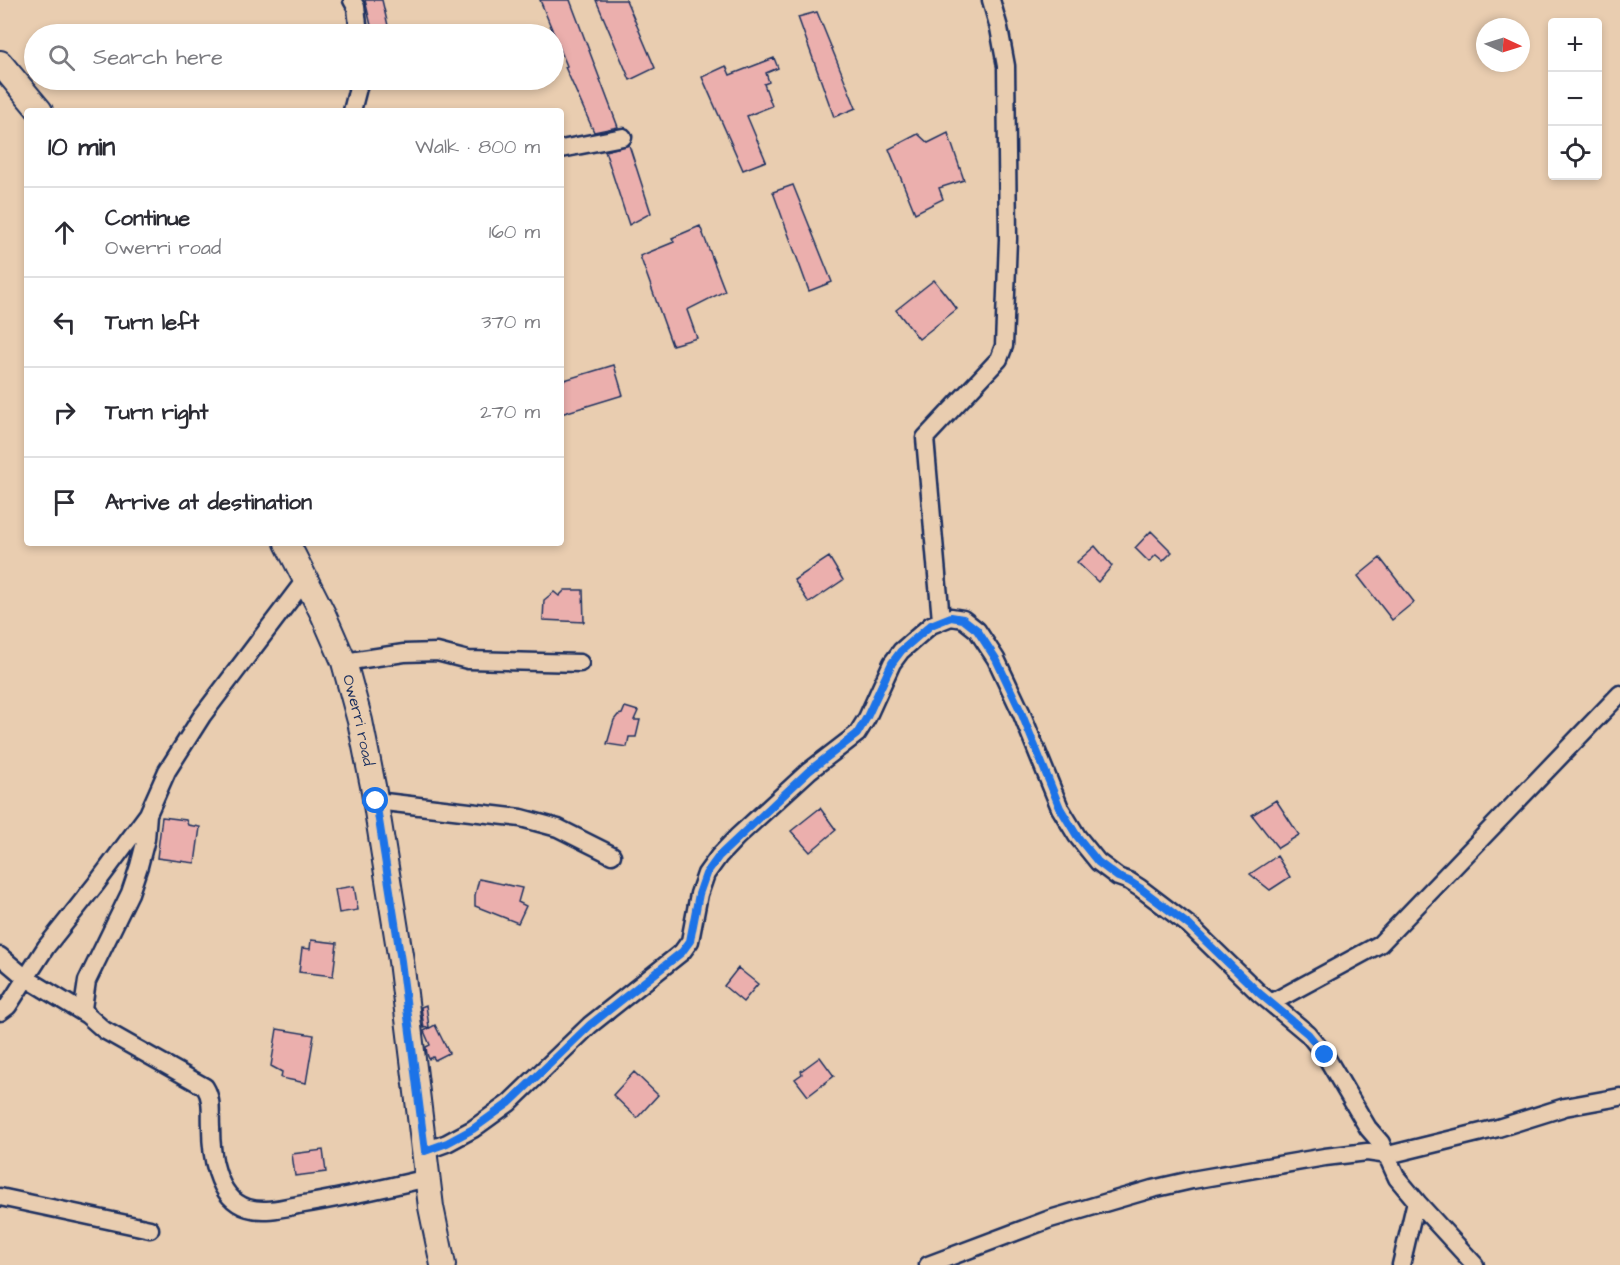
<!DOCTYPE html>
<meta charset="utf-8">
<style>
:root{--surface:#fff;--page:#f7f7f7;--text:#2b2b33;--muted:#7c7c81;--line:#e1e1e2}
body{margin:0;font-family:"Architects Daughter",sans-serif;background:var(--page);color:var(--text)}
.controls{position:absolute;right:18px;top:18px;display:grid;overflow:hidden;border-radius:6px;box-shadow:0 3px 9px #0003}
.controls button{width:54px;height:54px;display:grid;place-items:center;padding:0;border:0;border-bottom:2px solid var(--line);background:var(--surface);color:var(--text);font:30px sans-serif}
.compass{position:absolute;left:1476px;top:18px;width:54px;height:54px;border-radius:50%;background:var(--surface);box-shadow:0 3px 9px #0003;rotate:94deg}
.stop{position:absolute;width:18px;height:18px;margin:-14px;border:4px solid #1a73e8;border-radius:50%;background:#fff}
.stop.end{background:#1a73e8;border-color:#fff;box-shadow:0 2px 6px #0008}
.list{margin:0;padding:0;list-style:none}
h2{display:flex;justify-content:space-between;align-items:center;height:78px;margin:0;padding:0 24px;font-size:26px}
h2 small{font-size:20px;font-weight:400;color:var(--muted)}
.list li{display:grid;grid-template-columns:39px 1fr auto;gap:18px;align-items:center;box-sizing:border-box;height:90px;padding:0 24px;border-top:2px solid var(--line)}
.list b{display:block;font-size:22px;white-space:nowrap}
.list p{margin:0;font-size:20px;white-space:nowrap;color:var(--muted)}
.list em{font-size:20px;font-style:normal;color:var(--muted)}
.icon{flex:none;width:33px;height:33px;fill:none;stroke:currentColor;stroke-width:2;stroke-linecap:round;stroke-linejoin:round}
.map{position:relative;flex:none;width:1620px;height:1265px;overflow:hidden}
.search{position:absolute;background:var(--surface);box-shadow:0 3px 9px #0003;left:24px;top:24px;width:540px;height:66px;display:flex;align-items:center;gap:15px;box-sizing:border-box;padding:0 21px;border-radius:33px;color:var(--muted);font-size:22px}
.panel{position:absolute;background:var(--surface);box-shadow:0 3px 9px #0003;left:24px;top:108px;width:540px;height:438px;border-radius:6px}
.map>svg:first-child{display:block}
.building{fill:#ebafad;stroke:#1b2f5e;stroke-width:1.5}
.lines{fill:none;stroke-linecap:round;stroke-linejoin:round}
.street-casing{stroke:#1b2f5e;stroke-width:21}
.secondary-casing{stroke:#1b2f5e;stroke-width:28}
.street{stroke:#e9cdb0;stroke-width:16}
.secondary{stroke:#e9cdb0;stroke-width:24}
.route{stroke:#1a73e8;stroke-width:8}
.labels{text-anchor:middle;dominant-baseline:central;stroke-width:6;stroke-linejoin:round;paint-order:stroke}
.street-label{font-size:16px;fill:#1b2f5e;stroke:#e9cdb0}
</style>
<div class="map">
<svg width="1620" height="1265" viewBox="0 0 1620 1265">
<rect width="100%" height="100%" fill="#e9cdb0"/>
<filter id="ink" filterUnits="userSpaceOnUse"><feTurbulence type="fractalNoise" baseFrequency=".0167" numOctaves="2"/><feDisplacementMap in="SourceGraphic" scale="12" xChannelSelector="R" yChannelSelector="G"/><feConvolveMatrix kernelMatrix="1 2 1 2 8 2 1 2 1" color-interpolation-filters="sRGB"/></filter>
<g filter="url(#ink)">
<!-- building -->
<path class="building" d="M365,0h17l8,34h-17z
M540,0h30l48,127 -24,5 -29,-65 2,-1z
M596,0h30l29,68 -25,12z
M817,12l39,96 -22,9 -36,-100z
M774,58l4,10 -12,5 3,9 -5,2 8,22 -25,10 19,45 -23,9 -41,-93 24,-11 4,9z
M948,133l16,47 -25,8 4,11 -28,14 -26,-64 29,-15 10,9z
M629,145l22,68 -22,12 -24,-74z
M793,185l39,97 -23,9 -36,-99z
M700,226l25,65 -38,19 10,28 -25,7 -32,-89 34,-14 -2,-4z
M934,280l23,29 -38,30 -23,-29z
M614,365l9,30 -62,19v-33z
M1151,531l21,21 -9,9 -7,-6 -7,7 -14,-14z
M1095,546l17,20 -14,16 -21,-20z
M829,557l14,23 -34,23 -15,-23z
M1380,558l34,44 -22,18 -34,-44z
M565,590h18l1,32 -41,-2 1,-20 10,-8 5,4z
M625,707l13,4 -4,9h6l-4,17h-7l-2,10 -20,-3 7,-24 4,-5 4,-1z
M1276,800l23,35 -21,13 -26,-33z
M820,808l16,22 -26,22 -19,-21z
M162,817l24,3 2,5 12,2 -5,36 -38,-5z
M1277,856l13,21 -20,13 -20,-16z
M479,879l43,9 -4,14 8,4 -8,17 -43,-17v-11z
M354,886l4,24 -19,3 -4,-24z
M311,940l26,3 -4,33 -34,-4 3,-24 8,1z
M738,968l20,16 -15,18 -19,-16z
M426,1005l3,22 -5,1 -3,-21z
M435,1025l14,28 -14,7 -2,-3 -4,2 -2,-5 -1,-7 4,-2 -6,-14z
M277,1029l37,6 -8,48 -25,-5 1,-6 -11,-6z
M820,1057l14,19 -26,20 -13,-17 7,-5 -1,-3z
M634,1072l24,23 -21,23 -24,-23z
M323,1150l3,22 -31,4 -3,-22z"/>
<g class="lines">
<!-- street casing -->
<g class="street-casing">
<path id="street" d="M352,0l4,7 3,27
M352,111l8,-31
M561,149l62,-12
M941,620l-16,-182 74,-79 5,-13 4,-107 -2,-173 -7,-38 -8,-28
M344,662l60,-9 33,-1 31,8 112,3
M376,801l145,17 37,10 54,27
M148,814l-2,25 -7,27 -9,27 -43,88 -4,27 4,7 17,15 101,57c8,13 5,26 6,40 0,15 1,30 6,45 5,16 14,31 31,36 16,5 35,0 50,-3 44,-7 87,-17 130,-27
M0,956l26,22 61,37
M1271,1003l109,-59 240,-250
M0,1012l8,-6 38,-59 50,-63 52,-70 19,-43 35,-55 103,-136
M425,1151l22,-8 26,-14 36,-26 81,-78 92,-73 8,-11 9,-47 7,-20 13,-18 18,-19 72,-66 48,-37 10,-16 25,-55 9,-12 30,-26 20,-8 12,2 14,11 19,29 25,53 39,96 17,28 21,26 20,15 11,4 11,7 50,38 69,67 49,41 17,21 43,73 13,15 16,35 21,25 57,62
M0,1197l150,32
M928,1265l122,-46 102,-30 40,-9 133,-23 42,-5 21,3 110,-27 67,-21 55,-10
M1401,1265l15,-64"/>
</g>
<!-- secondary casing -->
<g class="secondary-casing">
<g id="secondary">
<path d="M0,63l40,48"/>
<path id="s1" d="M287,543l36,71 21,48 16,59 13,65 28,175 30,246 12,58"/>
</g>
</g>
<!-- street -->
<use href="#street" class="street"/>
<!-- secondary -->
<use href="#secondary" class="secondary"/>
</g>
</g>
<g class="lines" filter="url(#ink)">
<!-- route -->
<path class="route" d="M376,801l25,160 24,190 22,-8 26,-14 36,-26 81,-78 92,-73 8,-11 9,-47 7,-20 13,-18 90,-85 48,-37 10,-17 25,-54 9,-12 30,-26 20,-8 12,2 14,11 19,29 25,53 39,96 17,28 21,26 20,15 11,4 11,7 50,38 69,67 49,41 17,21"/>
</g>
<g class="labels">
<!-- street labels -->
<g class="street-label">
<text stroke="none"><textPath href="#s1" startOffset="192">Owerri road</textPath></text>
</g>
</g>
</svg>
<div class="controls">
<button>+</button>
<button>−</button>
<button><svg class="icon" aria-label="locate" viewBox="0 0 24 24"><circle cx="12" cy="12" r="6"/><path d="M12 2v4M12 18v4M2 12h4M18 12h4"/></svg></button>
</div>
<svg class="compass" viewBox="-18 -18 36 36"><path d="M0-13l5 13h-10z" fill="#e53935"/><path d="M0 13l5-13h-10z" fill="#7c7c81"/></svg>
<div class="stop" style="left:376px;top:801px"></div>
<div class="stop end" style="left:1325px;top:1055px"></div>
<div class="search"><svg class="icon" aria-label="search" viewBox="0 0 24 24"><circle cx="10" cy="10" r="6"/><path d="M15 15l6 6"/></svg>Search here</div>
<section class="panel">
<h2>10 min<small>Walk · 800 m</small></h2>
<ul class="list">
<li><svg class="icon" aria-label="ahead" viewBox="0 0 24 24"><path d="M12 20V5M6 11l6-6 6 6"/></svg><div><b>Continue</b><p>Owerri road</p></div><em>160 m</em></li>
<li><svg class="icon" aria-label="left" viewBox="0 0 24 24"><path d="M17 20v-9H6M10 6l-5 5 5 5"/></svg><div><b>Turn left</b></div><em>370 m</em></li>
<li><svg class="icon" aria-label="right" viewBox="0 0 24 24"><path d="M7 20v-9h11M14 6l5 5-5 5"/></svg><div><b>Turn right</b></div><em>270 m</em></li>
<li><svg class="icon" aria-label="arrive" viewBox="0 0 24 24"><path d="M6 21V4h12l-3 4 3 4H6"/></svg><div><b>Arrive at destination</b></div></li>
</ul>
</section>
</div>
